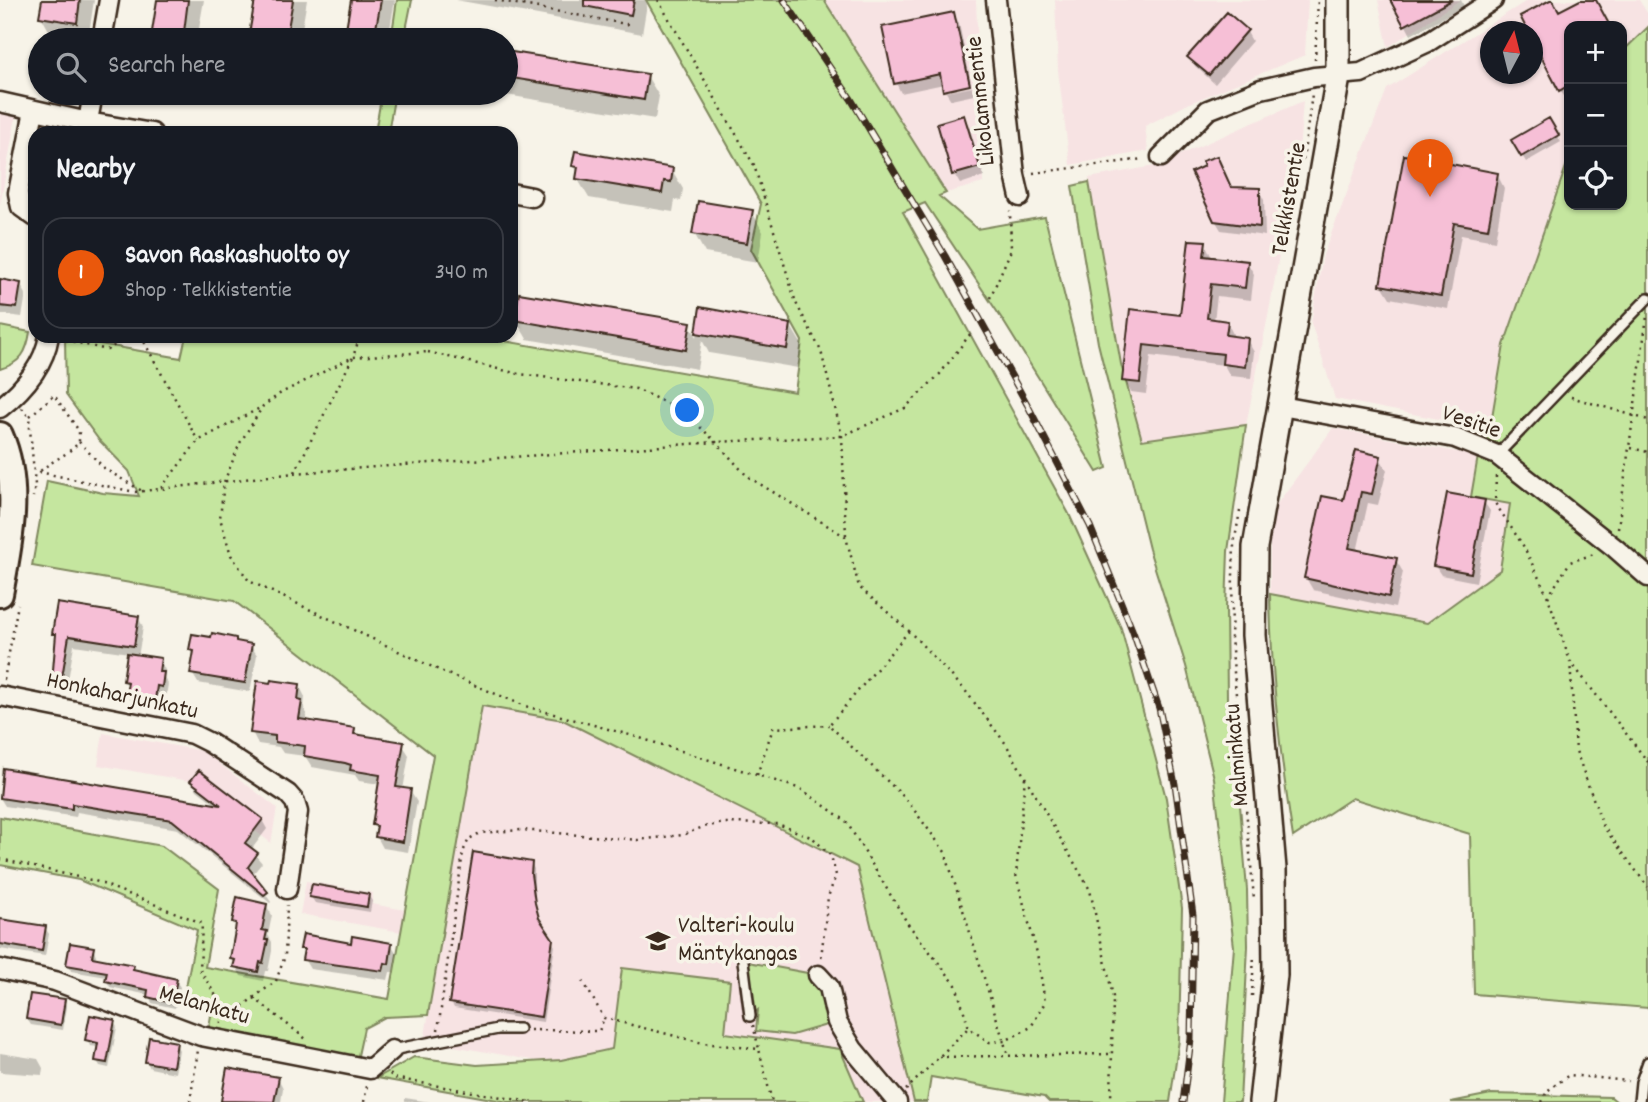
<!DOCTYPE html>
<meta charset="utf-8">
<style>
:root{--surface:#171b24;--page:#20242c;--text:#f1f3f6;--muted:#9ea1a6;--line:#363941;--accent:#ea580c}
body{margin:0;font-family:Dekko,sans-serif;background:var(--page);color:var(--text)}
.controls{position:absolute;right:21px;top:21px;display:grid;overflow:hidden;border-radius:14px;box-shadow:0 2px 5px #0004}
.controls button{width:63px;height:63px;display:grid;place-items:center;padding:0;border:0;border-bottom:2px solid var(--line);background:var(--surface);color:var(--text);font:35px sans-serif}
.compass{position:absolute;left:1480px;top:21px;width:63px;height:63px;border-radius:50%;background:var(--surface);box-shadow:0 2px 5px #0004;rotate:7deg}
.you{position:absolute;left:688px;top:411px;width:24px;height:24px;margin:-18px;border:5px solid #fff;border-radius:50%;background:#1a73e8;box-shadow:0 0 0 10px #1a73e833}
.badge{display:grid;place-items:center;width:46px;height:46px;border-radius:50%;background:var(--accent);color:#fff;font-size:23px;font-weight:700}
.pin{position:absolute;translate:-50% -58px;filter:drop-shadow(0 2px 4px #0008)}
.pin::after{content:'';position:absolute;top:37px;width:24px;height:21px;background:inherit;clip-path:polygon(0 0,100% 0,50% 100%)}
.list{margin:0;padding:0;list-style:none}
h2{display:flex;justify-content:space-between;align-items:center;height:91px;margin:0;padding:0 28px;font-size:30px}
h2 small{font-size:23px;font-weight:400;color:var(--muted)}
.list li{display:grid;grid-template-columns:46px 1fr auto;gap:21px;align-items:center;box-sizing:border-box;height:112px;margin:0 14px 14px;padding:0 14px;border:2px solid var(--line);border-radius:21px}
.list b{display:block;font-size:26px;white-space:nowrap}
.list p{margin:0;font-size:23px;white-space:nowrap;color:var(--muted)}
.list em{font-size:23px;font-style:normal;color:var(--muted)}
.icon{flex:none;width:38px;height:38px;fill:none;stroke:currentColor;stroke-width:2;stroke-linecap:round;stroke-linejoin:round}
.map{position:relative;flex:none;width:1648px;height:1102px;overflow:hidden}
.search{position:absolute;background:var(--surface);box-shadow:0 2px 5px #0004;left:28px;top:28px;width:490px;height:77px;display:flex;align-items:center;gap:18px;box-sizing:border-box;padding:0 24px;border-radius:38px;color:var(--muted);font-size:26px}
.panel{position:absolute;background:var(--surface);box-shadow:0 2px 5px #0004;left:28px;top:126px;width:490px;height:217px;border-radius:21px}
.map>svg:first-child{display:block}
.built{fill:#f7e3e3;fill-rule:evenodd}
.green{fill:#c5e69f;stroke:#80885e;stroke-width:2}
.shadow{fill:#0003}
.building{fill:#f6bfd6;stroke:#3b2a1e;stroke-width:2}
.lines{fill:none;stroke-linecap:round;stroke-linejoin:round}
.service-casing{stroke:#3b2a1e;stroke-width:14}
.minor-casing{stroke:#3b2a1e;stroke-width:23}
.tertiary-casing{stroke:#3b2a1e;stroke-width:28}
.secondary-casing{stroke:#3b2a1e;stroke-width:30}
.path{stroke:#3b2a1e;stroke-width:2.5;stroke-dasharray:2 5;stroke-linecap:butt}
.service{stroke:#f7f3e8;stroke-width:9}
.minor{stroke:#f7f3e8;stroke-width:18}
.tertiary{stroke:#f7f3e8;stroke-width:23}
.secondary{stroke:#f7f3e8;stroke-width:24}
.rail-casing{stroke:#3b2a1e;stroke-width:7}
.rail{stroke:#f7f3e8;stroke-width:4.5;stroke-dasharray:13;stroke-linecap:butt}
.labels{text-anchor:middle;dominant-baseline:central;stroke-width:7;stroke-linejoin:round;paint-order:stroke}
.street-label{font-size:24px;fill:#3b2a1e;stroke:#f7f3e8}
.poi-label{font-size:24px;fill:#3b2a1e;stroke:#f7f3e8;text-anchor:start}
</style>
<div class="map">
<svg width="1648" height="1102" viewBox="0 0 1648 1102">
<rect width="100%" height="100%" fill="#f7f3e8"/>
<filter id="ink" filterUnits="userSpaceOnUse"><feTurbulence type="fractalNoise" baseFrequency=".0143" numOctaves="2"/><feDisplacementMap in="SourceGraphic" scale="14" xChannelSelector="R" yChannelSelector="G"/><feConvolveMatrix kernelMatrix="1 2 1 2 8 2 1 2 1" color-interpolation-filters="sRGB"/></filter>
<g filter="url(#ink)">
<!-- built -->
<path class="built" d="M824,0h152l7,183 -37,10z
M1055,0h253l-3,55 -115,48 -45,23 3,25 -78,14 -12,-95z
M1378,0h82l-72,47z
M1528,0h111l9,14v13l-26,25v-26h-53v132l-66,191 -13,80 -155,-30 -24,-76 12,-68 64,-166zM1490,32h42v42h-42z
M1303,101l-3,39 -31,171 -23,114 -104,16 -21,-77 -32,-186 65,-12z
M0,108l17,3 -17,94z
M1333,428l145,28 32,48 -10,66 -73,53 -157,-29v-58l7,-32z
M482,705l81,15 294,147 57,235h-145l-345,-61z
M103,733l100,18 74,57 -6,35 -82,-62 -91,-16z
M306,881l67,12 -1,11 33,6 -4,22 -101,-18z"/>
<!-- green -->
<path class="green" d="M397,0h15l-8,40h-13z
M646,0h178l122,193 -7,3 38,33 68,-12 62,251 -10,4 -95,-153 -77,-116 -22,9 166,302 52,114 45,170 16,110 -3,132 -9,62h-121l-5,-5 -113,-20 -4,25h-13l-57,-235 -294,-147 -81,-14 -54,309 -43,2 -21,11 -7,32 -149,-26 5,-31 -29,-6 13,-67 -118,-50 -79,-15v-48l162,29 57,43 -14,78 184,32 44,-244 -199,-154 -202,-35 15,-85 56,12 36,3 -10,-25 -30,-31 -33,-45 -1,-57 116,20 5,-22h290l319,56 7,-51 -51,-92 10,-45z
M1648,27v981l-174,-14 -4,-160 -118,-36 -59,39c-13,-81 -22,-161 -23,-243l157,29 73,-53 10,-66 -39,-7 7,-41 12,-27 14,-84 65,-187v47h53v-153z
M382,93h13l-7,40 -13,-1z
M1089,182l32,182 21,76 104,-15 -18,126 -2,57 1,91 10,70 10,121 1,56 -8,156h-19l13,-155 -20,-169 -28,-112 -37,-117 -51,-206 -26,-157z
M0,326l30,6c-3,20 -9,31 -30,37z
M743,961l75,14 19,47 -45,13 -36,-4 2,-21 -8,6z
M622,968l108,13 -5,52 115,16 23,53h-355l-131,-24 37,-21 63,8 84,-5 51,-11z
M1491,1094l120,3 6,5h-166z"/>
<!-- shadow -->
<path class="shadow" d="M43,0h51l-6,40 -36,-4 -11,-20z
M159,0h45l-7,40h-43z
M257,0h50l-7,40h-50z
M353,0h42l-7,40h-42z
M456,0h189l2,4 -5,30z
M1392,0h69l3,6 -53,29z
M1584,0h10l14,26h-39v72l-3,1 -6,-9 -1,-77z
M953,13l6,10 12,60 -25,6v2l-2,-7 -43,9 -5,-10z
M1227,14l20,18 5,9 -37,43 -20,-18 -5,-9z
M506,53l141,23 12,20 -4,23 -161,-26h12z
M972,87l2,8 -23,5 -5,-8z
M964,117l5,9 15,50 -24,8 -6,-10 -15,-50z
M1548,121l13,21 -35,20 -13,-21z
M574,165l98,5 11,19 -2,12 -6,-1 -2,12 -84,-14 -12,-20 1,-5z
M1497,174l7,14 -9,53 -34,-6 -13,74 -58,-11 -8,-13z
M1231,189l28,1 5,10 1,36 -44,-6 -6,-10z
M752,212l11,20 -5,30 -53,-9 -11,-20z
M1205,243l7,15 35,4 7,12 -3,26 -34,-4 -3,25 13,1 6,12v4l14,2 7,12 -3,26 -21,-2 -6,-11 -73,-9 -5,38 -15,-2 -7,-12 8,-69 50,6z
M0,281l20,3 6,10 -4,23 -22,-3z
M702,309l88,16 12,20 -4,23 -89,-15 -7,-13 -5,29 -170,-30 -11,-19 173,4 8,13z
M1380,458l7,12 -9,35 -10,-2 -11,49 39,8 7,12 -8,36 -82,-18 -7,-12 39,-76z
M1484,502l6,9 -14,71 -35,-7 -6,-9z
M138,617l5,10 -5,30 22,3 5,10 -1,7 4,7 -2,12 -4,-1 -2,13 -27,-3 -5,-10 1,-7 -4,-7 4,-28 -55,-8 -8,47 -6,-1 -6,-10 4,-41 -4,-7z
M235,639l3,4 13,3 6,9 -7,37 -52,-9 -6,-10 3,-17 -4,-6z
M299,685l6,12 -1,11 3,6 -1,8 47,8 5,7 44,7 7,11 -6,35 7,1 7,11 -9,50 -25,-4 -6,-11 1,-6 -5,-7 7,-40 -21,-3 -4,-6 -43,-8 -7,-11 -22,-3 -4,-6 -21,-3 -6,-12z
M4,770l214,36 -21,-16 -5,-9 70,39 5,9 -16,21 11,13 -10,12 19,27 -1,1 -92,-74 -101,-17 -1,5 -71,-11 -5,-8z
M531,863l3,6v28l7,27 14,22 -12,76 -89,-14 -3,-6z
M368,895l4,6 -2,11 -55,-9 -4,-6z
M266,905l6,10 -4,20 4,7v9l-4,20h-3l-2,10 -22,-5 -9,-17 6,-31 -4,-6z
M0,920l45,8 4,6 -4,22 -45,-7z
M391,944l6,10 -4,18h-3l-2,8 -78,-11 -6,-10 1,-6 -3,-5z
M93,948l3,7 -1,5 37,7 3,5 41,9 4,6 -5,21 -23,-5 -3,-8 -39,-8 -3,-6v-4l-36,-6 -3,-7z
M64,1001l3,6 -4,23 -32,-5 -4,-6z
M114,1022l3,5 -8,41 -9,-2 -3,-5 2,-14 -9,-1 -3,-6z
M176,1044l3,6 -4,23 -25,-5 -3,-6z
M0,1053l38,6 5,9 -1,7 -42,-3z
M278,1078l5,10 -2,14 -58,-2z
M405,1098l25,4h-25z"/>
<!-- building -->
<path class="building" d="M42,0h38l-3,23 -38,-6z
M157,0h31l-5,40 -32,-2z
M255,0h38l-7,40h-38z
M351,0h30l-7,40h-30z
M584,0h50l-3,15 -47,-9z
M1390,0h62l-48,26z
M1550,0h3l6,11 21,-11h16l14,26h-41v59l-10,6 -27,-52v-7h-4l-8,-16z
M954,12l16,73 -27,6 -3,-17 -46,10 -12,-57z
M1227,12l21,18 -39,45 -22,-18z
M506,51l142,23 -4,26 -138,-23z
M964,115l16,52 -28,8 -15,-52z
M1549,118l10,17 -38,22 -10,-17z
M575,151l98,17 -2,14 -7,-1 -2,12 -86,-14 2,-12 -6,-1z
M1404,155l94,18 -10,56 -34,-6 -13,73 -61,-11z
M1217,156l14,31 29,1v39l-46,-6 -23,-49 13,-6 -2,-5z
M698,201l55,9 -6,33 -55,-9z
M1189,240l17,1 -2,15 44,5 -3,27 -34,-4 -4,34 21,3 -2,14 22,3 -3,29 -23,-3 1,-10 -79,-9 -4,38 -18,-2 8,-72 50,6z
M0,279l21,4 -4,25 -17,-2z
M519,293l172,29 -5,28 -172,-30z
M700,307l91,17 -4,25 -91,-16z
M1356,450l25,6 -9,38 -11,-2 -12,56 48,10 -8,39 -85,-19 18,-82 21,4z
M1447,493l38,7 -14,73 -38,-7z
M57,603l82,13 -5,30 -65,-10 -8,47 -9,-1 4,-48h-4z
M212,633l24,5v3l16,3 -7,39 -55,-9 4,-23 -5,-1 3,-16 19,3z
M127,653l34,5 -2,14h5l-2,15 -5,-1 -2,14 -29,-5 2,-13 -5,-1z
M271,680l29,4 -2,16 4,1 -3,18 56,9 -1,6 50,8 -8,45 15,2 -8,53 -28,-5 2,-11 -5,-1 8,-50 -30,-5 1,-5 -6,-2 -41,-7 1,-10 -30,-4v-6l-25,-3 7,-52 13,2z
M3,768l218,37 -31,-24 9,-11 64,49 -18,24 13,10 -10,14 20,25 -4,3 -92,-75 -100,-16v5l-72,-11z
M473,852l59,10 -1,12 4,29 4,15 14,21 -12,78 -92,-14z
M312,884l57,10 -2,13 -58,-10z
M237,897l30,7 -5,26 5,1 -2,9h3l-5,23 -3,-1 -2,10 -25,-5 2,-7 -5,-1 5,-28 1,-8 -4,-1z
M0,919l46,7 -4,25 -42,-7z
M303,934l48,9 1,-7 40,7 -3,21 -4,-1 -2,8 -81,-11 2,-11h-4z
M70,943l24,4 -2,10 42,8 -1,4 44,10 -5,24 -25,-6 1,-7 -43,-9 2,-9 -41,-7z
M30,994l35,5 -4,26 -35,-6z
M90,1015l25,5 -8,43 -12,-2 3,-18 -13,-3z
M149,1037l28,5 -4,25 -28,-5z
M227,1068l52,9 -5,25 -53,-1z"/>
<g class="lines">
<!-- service casing -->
<g class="service-casing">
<path id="service" d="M1497,455l151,-157
M743,961l7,55
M392,1050l106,-21h21
M1639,1102l2,-20 7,-20"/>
</g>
<!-- minor casing -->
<g class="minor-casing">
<path id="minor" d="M996,0l19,175 5,22
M102,40l7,-40
M0,102l88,20 64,11
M34,110l-16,83 3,14 14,10
M86,133l7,-40
M1161,157l47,-47 53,-21 53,-12 47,-4 67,-31 65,-42
M511,193l21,4
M1281,406l174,32 42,17 118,93 33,29
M0,408c24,-19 44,-42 49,-72
M0,696l192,38 18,9 78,51 7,8 3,10 -11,77
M0,969l55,12 146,55 169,33 22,-19
M818,975l11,12 8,35 16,27 44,53"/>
</g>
<!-- tertiary casing -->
<g class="tertiary-casing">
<path id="tertiary" d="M1261,1102l14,-127 -1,-106 -20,-234 1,-88 83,-470v-77"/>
</g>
<!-- secondary casing -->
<g class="secondary-casing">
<path id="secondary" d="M0,435c22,50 10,107 0,159"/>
</g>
<!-- path -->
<path class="path" d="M495,0l136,25
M658,0l96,165 42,138 25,48 21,85 4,101
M1315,60l3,-60
M1303,160l9,-66
M1033,173l111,-14
M990,298l21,-48 -1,-39
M141,336l57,105
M66,340l41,10 22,-14
M428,352l91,22 117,15 47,22 33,31 31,34 99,61 13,50 50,44 55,58 42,55 19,33 -9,98 21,78 8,49 -14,25 -26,14 -16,1 -20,-14 -13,-43 -48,-61 -62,-103 -45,-32 -164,-52 -112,-31 -82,-34 -194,-91 -18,-26 -11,-37 4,-36 16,-39 23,-37 18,-13 72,-36z
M1571,397l77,23
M22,408l7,9 6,68 -2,12
M30,416l24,-21 25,36v11c-12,14 -27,18 -40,30
M79,442l26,27 37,22
M1631,448l17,4
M39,472l96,20 160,-19 421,-31 126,-6 63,-28 35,-34 31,-41
M295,472l58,-115 7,-21
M1496,476l-1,27 29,44 24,50 22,64 6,90 27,75 45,61
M161,488l37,-47 62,-33
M1240,511l-6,33 -3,94 23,261
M1618,528l29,-212
M1548,597l22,-35 27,-9
M909,631l-80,94 77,74 39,53 63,203
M1570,661l78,101
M4,680l14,-76
M757,775l16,-47 56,-3
M1025,777l65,113 23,107 -2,105
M0,859l95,22 107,42 -2,47 29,47
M583,981l21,37 99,25 56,6 13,53
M1252,996l2,-42
M254,998l52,41
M220,1023l56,-42 9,-25 2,-51
M753,1025l6,24
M438,1030l25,-178 6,-13 11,-6 42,-3 116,10 45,-5 20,-8 22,-4 53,1 35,14 18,18 5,19 -8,22 -7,61
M530,1030l69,1 5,-13
M939,1057l174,-3
M390,1074l3,4 137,24
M906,1090l62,-62
M190,1102l8,-52
M364,1102l3,-16
M1542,1102l5,-11 22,-16 59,6"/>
<!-- service -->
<use href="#service" class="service"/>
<!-- minor -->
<use href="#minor" class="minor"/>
<!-- tertiary -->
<use href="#tertiary" class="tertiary"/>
<!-- secondary -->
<use href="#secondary" class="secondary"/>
<!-- rail casing -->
<g class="rail-casing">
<path id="rail" d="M784,0l67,99 94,157 82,148 63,122 43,106 26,76 16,76 18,131 -2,124 -8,63"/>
</g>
<!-- rail -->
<use href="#rail" class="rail"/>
</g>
</g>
<!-- icons -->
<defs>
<g id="school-bare" transform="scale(1.89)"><path d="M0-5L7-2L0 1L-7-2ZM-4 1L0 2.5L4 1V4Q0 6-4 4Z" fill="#3b2a1e" stroke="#f7f3e8" stroke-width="2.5" paint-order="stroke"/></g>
</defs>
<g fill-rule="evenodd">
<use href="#school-bare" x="658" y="941"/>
</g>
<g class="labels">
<!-- street labels -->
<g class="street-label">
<text transform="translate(982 101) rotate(-96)">Likolammentie</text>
<text transform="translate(1290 199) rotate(-80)">Telkkistentie</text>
<text transform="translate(1471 423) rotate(19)">Vesitie</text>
<text transform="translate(122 697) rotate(12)">Honkaharjunkatu</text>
<text transform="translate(1238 755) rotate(-95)">Malminkatu</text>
<text transform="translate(204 1006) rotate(16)">Melankatu</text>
</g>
<!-- poi labels -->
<g class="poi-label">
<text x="678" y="927">Valteri-koulu<tspan x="678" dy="28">Mäntykangas</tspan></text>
</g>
</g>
</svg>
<div class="controls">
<button>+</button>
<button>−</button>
<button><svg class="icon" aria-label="locate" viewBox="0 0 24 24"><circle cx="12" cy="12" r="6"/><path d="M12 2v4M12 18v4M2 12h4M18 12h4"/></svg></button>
</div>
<svg class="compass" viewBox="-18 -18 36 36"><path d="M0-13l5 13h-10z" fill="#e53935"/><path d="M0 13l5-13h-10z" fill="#9ea1a6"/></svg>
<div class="you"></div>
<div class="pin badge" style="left:1430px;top:197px">1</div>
<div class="search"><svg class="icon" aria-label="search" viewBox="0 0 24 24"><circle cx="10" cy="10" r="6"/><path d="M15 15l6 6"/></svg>Search here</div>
<section class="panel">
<h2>Nearby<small></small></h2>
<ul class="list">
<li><span class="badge">1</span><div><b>Savon Raskashuolto oy</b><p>Shop · Telkkistentie</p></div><em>340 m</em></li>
</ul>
</section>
</div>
